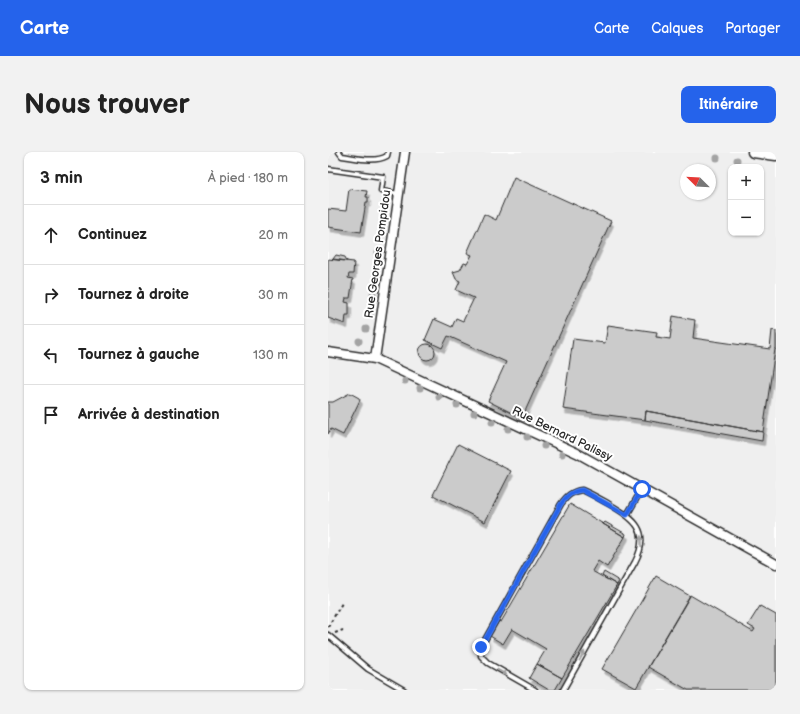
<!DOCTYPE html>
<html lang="fr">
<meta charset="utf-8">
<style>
:root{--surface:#fff;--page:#f2f2f2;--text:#222;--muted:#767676;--line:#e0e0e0;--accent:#2563eb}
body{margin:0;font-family:"Balsamiq Sans",sans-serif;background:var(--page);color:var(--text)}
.controls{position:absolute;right:12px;top:12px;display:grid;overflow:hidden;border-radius:8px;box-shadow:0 1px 3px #0004}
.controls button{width:36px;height:36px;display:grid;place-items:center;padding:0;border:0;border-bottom:1px solid var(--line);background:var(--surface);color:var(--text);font:20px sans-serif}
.compass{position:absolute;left:352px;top:12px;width:36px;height:36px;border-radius:50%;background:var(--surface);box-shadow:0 1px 3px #0004;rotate:294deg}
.stop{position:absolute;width:12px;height:12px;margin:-9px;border:3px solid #2563eb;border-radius:50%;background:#fff}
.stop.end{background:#2563eb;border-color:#fff;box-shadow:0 1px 4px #0008}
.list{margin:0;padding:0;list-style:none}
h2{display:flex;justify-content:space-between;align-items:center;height:52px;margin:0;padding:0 16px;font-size:17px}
h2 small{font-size:13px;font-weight:400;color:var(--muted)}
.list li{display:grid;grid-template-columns:26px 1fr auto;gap:12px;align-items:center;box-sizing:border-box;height:60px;padding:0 16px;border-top:1px solid var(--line)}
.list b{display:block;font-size:15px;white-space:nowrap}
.list em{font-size:13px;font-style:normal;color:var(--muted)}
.icon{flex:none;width:22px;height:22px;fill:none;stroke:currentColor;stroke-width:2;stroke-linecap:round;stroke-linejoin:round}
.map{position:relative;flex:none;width:448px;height:538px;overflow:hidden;border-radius:8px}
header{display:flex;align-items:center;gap:24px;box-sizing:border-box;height:56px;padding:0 20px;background:var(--accent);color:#fff}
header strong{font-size:19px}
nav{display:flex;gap:22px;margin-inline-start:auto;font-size:14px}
.intro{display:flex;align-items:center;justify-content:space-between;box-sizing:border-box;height:96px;padding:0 24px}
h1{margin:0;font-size:28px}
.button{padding:10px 18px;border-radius:8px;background:var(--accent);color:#fff;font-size:14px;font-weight:700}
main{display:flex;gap:24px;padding:0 24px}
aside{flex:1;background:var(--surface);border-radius:8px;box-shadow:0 1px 3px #0004}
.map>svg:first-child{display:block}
.built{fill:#efefef;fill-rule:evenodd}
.building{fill:#cbcbcb;stroke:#2b2b2b;filter:url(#shadow)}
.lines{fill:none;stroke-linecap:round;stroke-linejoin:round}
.service-casing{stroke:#2b2b2b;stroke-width:7}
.minor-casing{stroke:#2b2b2b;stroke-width:11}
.tertiary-casing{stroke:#2b2b2b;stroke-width:13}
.path{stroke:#2b2b2b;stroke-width:2;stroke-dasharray:3 3;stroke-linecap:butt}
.service{stroke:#fff;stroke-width:4}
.minor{stroke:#fff;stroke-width:8}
.tertiary{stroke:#fff;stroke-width:10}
.tree{fill:#a3a3a3}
.oneway{fill:#a0a0a0}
.route{stroke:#2563eb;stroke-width:5}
.labels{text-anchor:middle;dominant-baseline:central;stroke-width:4;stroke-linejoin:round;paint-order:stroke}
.street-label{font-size:12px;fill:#2b2b2b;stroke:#fff}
</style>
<header>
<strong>Carte</strong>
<nav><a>Carte</a><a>Calques</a><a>Partager</a></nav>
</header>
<div class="intro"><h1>Nous trouver</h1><a class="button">Itinéraire</a></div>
<main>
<aside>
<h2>3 min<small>À pied · 180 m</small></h2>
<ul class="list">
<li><svg class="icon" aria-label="ahead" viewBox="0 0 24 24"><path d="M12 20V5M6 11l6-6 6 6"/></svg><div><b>Continuez</b></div><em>20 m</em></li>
<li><svg class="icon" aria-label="right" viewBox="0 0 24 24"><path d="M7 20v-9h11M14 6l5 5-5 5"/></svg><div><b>Tournez à droite</b></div><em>30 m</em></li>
<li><svg class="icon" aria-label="left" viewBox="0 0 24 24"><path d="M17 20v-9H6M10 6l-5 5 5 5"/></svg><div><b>Tournez à gauche</b></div><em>130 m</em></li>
<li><svg class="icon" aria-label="arrive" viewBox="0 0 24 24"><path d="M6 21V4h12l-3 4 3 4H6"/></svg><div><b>Arrivée à destination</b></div></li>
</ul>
</aside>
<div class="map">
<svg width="448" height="538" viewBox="0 0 448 538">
<defs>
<filter id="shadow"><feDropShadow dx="2.5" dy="4.5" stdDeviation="0" flood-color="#0004"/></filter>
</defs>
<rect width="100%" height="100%" fill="#fff"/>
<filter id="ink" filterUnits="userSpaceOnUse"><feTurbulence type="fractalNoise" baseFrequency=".025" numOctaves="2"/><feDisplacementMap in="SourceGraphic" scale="8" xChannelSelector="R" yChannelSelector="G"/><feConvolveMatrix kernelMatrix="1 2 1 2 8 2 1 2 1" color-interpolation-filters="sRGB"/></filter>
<g filter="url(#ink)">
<!-- built -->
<path class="built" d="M0,0h448v538h-448zM403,15h30v66h-30zM358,18h24v24h-24z"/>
<!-- building -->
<path class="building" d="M186,25l97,44 -89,197 -34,-17 18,-39 -58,-26 -6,12 -17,-8 9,-21 18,8 4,-9 7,3 11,-23 -18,-8 4,-9 -4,-2 -3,-7 7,-2 4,-7 3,1 5,-9 -5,-2 17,-39 12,6z
M21,37l18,2 -1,6h2v5h-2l-5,30 -33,-5v-18l18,2z
M8,103l9,2 2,4 -14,-2z
M0,107l26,3 -1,12h-4l-1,4 5,1 -3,19h-4l-1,4 4,1v12h-3l-1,9 -17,-6z
M345,164l22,4 -2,18 77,11 2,-19 4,1v18h-1l-12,83 -117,-21 -1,9 -82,-11 10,-70 32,4 3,-18 49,7 -1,5 14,2z
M91 200a8 8 0 1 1 16 0a8 8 0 1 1-16 0Z
M22,241l9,5 1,2 -17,35 -12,-6 -3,5v-32h5z
M318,259l117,21 -1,9 -117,-21z
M130,292l53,27 -26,51 -52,-27z
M242,352l55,33 -18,30 -9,-6 -6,10 25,14 -55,93 -25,-14 9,-15 -34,-20 -9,15 -13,-8 9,-15 2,1z
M277,370l21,12 -1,3 -22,-13z
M276,420l15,9 -2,4 -15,-9z
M328,424l34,20 -54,92 -34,-19z
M362,443l63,37 2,-3 -7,-4 12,-19 16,9v75h-88l-40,-23z
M209,512l25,14 -7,12h-6l-20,-12z"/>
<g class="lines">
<!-- service casing -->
<g class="service-casing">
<path id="service" d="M11,0l3,4c15,2 32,7 45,0l1,-4
M0,17l55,8 -2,14 18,3
M299,363l15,-26
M0,483l40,34 36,21
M207,538l-47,-27 -7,-7v-9l80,-143c6,-8 11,-13 21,-14 10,4 18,9 27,14 26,15 42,27 26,58l-72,128"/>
</g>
<!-- minor casing -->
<g class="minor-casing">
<path id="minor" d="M0,200l47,7 202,94 199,111
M47,207l30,-207"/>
</g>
<!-- tertiary casing -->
<g class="tertiary-casing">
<path id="tertiary" d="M425,0l23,3"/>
</g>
<!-- path -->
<path class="path" d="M0,475l14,-24
M7,481l8,-3"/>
<!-- service -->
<use href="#service" class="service"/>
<!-- minor -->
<use href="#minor" class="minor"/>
<!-- tertiary -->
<use href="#tertiary" class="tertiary"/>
</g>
<!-- trees -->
<g class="tree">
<circle cx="389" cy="6" r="3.5"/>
<circle cx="409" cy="8" r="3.5"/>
<circle cx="50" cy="101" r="3.5"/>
<circle cx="48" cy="116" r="3.5"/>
<circle cx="45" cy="142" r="3.5"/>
<circle cx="42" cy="162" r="3.5"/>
<circle cx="38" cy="177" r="3.5"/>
<circle cx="31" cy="189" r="3.5"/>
<circle cx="77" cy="229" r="3.5"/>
<circle cx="92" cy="236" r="3.5"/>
<circle cx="111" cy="245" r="3.5"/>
<circle cx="129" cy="253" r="3.5"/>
<circle cx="146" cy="261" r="3.5"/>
<circle cx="164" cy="270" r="3.5"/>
<circle cx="180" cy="277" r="3.5"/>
<circle cx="199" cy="285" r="3.5"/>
<circle cx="216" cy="294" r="3.5"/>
<circle cx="234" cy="302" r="3.5"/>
</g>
<!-- one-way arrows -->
<defs><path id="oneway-solid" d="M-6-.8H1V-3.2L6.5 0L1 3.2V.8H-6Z"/></defs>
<g class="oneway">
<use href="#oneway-solid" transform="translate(313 389) rotate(-91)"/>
<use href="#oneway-solid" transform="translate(254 504) rotate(-61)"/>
<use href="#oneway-solid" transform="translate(174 520) rotate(29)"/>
</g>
</g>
<g class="lines" filter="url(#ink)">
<!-- route -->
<path class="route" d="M153,495l80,-143c6,-8 11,-13 21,-14l45,25 15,-26"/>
</g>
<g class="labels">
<!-- street labels -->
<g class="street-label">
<text transform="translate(50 102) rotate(-82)">Rue Georges Pompidou</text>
<text transform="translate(234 282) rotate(26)">Rue Bernard Palissy</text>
</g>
</g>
</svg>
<div class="controls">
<button>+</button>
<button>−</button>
</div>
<svg class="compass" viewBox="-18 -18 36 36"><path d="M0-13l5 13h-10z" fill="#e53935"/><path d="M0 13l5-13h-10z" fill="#767676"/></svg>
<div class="stop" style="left:314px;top:337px"></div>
<div class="stop end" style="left:153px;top:495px"></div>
</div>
</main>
